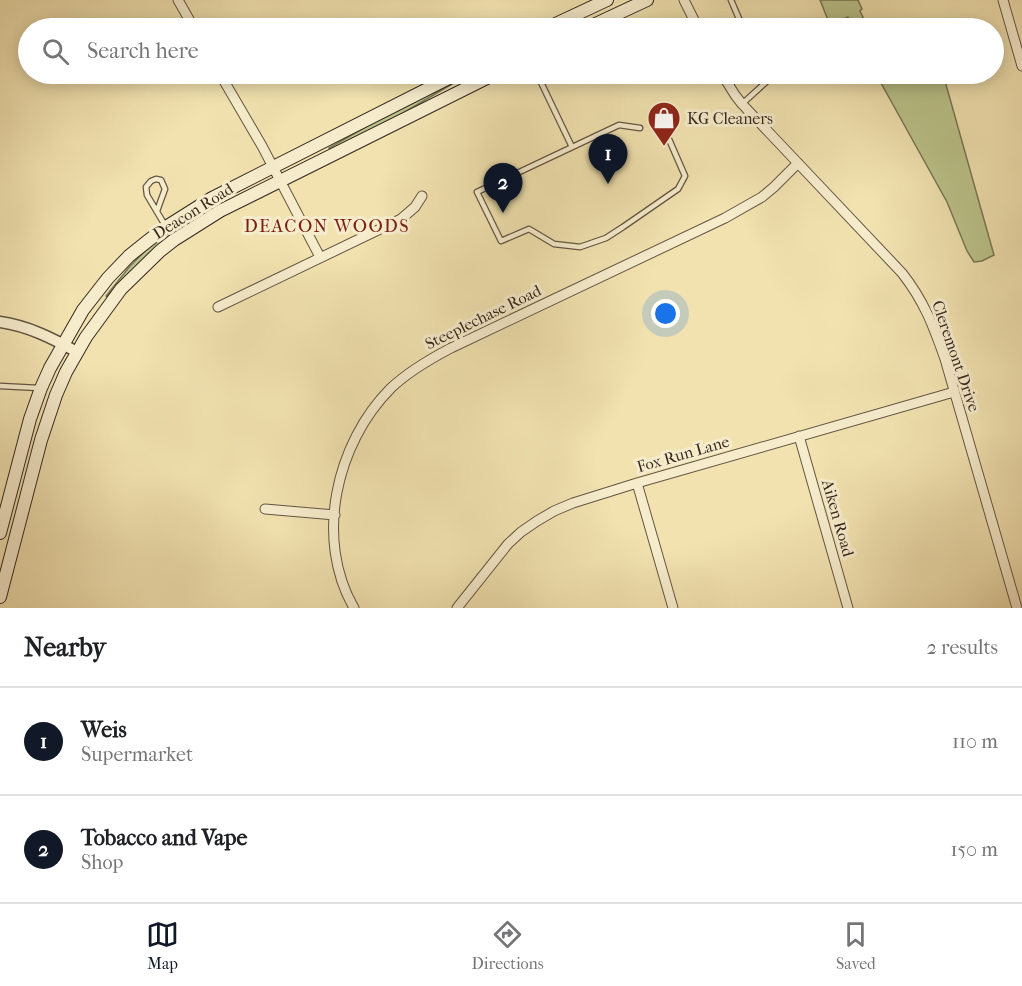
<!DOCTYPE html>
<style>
:root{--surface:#fff;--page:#f6f6f6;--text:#202124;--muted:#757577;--line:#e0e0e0;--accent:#111827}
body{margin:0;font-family:"IM FELL French Canon",serif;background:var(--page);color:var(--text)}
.you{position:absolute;left:666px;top:314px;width:21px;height:21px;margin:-15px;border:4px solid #fff;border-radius:50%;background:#1a73e8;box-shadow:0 0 0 9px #1a73e833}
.badge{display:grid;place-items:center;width:39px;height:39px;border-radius:50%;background:var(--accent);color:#fff;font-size:20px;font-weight:700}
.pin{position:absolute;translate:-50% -50px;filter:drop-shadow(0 2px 3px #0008)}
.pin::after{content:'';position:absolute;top:32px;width:21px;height:18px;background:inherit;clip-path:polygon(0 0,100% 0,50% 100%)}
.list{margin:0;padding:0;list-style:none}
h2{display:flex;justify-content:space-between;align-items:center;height:78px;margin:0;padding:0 24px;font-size:26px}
h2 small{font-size:20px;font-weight:400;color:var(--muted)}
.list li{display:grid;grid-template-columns:39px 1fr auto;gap:18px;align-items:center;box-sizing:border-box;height:108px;padding:0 24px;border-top:2px solid var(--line)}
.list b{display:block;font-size:22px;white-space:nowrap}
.list p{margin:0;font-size:20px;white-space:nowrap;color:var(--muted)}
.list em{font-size:20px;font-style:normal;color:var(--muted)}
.icon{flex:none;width:33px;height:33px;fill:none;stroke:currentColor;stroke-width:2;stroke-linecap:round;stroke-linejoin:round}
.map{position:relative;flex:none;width:1022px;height:608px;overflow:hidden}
.search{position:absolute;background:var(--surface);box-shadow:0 3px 15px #0003;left:18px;right:18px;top:18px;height:66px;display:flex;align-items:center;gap:15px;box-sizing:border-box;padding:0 21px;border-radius:33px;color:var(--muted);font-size:22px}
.sheet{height:294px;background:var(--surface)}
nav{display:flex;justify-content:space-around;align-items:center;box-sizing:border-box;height:84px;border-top:2px solid var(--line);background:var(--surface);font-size:16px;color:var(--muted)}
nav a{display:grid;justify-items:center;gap:3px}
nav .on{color:var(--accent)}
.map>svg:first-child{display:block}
.green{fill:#bbc38b;stroke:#787655;stroke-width:1.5}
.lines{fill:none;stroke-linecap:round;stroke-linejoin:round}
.service-casing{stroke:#645643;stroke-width:7}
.minor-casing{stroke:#645643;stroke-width:11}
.tertiary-casing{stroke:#645643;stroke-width:13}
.secondary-casing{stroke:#35281f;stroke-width:14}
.service{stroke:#f6eccc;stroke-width:4.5}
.minor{stroke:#f6eccc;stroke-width:9}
.tertiary{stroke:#f6eccc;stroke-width:10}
.secondary{stroke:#f6eccc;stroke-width:12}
.labels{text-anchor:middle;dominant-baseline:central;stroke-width:6;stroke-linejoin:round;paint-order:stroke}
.poi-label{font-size:16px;fill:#35281f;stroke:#f6eccc;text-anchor:start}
.street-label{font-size:16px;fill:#35281f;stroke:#f6eccc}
.neighbourhood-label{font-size:18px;letter-spacing:1.5px;fill:#7a1f14;stroke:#f6eccc}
</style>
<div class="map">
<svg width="1022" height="608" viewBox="0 0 1022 608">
<rect width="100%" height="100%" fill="#f1e2b0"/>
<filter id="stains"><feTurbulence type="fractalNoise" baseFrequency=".00333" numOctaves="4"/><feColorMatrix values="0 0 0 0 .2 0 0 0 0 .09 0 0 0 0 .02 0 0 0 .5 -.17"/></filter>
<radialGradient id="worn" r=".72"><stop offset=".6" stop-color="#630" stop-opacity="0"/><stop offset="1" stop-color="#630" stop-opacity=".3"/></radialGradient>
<!-- green -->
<path class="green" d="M820,0h38l4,9 -2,2 8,17h-14l-6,-11 -18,8z
M876,74h67l51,181 -12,6 -8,1 -7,-11 -20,-49z
M461,77l1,1 -62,37 -70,35 -1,-2 66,-38z
M202,211c-35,25 -66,54 -95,86l-1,-1 24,-30 26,-26z"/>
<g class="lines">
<!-- service casing -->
<g class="service-casing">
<path id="service" d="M731,0l12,28
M537,74l35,73
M742,104l33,-30
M640,128l-21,-3 -142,67 24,49 28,-12 25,15 26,3 26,-9 17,-11 55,-38 7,-13 -24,-55
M157,211l8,-22 -4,-9 -5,-1 -5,2 -5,6 1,8 19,32
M0,386l39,2"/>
</g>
<!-- minor casing -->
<g class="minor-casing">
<path id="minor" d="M178,0l16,28
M684,0l14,28
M1003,0l19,66
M220,74l42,72 58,111
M722,74l13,21 7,9 160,169c22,28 31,52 43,86l72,249
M218,307l183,-88 14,-12 7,-11
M799,436l49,172
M637,483l36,125
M265,509l70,6
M354,608c-40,-69 -18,-165 37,-220 18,-17 39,-29 60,-40l274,-130 37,-21 12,-10 24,-24
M457,608l51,-64 13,-12 16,-11 17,-10 19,-8 64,-20 317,-91"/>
</g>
<!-- tertiary casing -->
<g class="tertiary-casing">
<path id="tertiary" d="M0,322c28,4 52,16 77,30"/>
</g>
<!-- secondary casing -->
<g class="secondary-casing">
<path id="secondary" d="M547,28l60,-28
M587,28l60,-28
M0,533l30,-114 11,-31 9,-20 33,-58 25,-32 21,-22 20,-16 17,-13 46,-29 245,-124
M0,597l41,-157 15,-45 10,-23 20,-35 35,-48 39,-38 14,-11 46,-29 275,-137"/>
</g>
<!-- service -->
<use href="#service" class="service"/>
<!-- minor -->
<use href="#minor" class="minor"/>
<!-- tertiary -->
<use href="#tertiary" class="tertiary"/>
<!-- secondary -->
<use href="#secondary" class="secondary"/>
</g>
<!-- icons -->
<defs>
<g id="shop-pin" transform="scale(1.725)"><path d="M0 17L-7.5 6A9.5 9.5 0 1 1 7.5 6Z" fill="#8f2418" stroke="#f6eccc"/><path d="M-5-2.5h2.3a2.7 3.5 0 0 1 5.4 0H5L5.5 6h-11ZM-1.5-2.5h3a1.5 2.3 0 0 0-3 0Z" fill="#fff"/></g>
</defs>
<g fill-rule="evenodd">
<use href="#shop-pin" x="664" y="118"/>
</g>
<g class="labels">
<!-- poi labels -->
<g class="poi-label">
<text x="687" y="118">KG Cleaners</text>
</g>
<!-- street labels -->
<g class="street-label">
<text transform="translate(193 211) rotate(-32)">Deacon Road</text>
<text transform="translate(483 317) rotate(-26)">Steeplechase Road</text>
<text transform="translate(956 356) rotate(71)">Cleremont Drive</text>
<text transform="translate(683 454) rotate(-16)">Fox Run Lane</text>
<text transform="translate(838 518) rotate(74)">Aiken Road</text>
</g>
<!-- neighbourhood labels -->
<g class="neighbourhood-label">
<text x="327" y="226">DEACON WOODS</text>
</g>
</g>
<rect width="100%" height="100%" filter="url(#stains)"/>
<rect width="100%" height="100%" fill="url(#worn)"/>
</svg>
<div class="you"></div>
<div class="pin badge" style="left:608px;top:184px">1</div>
<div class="pin badge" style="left:503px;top:213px">2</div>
<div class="search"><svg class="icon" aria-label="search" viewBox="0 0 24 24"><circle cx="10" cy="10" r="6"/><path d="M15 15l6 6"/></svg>Search here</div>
</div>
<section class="sheet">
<h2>Nearby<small>2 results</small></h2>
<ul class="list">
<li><span class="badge">1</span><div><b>Weis</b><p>Supermarket</p></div><em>110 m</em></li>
<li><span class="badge">2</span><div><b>Tobacco and Vape</b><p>Shop</p></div><em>150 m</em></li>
</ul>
</section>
<nav>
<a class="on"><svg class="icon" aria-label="map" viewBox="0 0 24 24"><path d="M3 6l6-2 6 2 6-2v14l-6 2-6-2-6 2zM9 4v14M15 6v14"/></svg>Map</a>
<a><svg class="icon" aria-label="directions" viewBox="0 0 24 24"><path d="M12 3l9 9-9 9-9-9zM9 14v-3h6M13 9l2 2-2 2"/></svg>Directions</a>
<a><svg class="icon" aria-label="saved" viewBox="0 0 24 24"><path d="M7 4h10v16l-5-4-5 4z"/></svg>Saved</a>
</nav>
